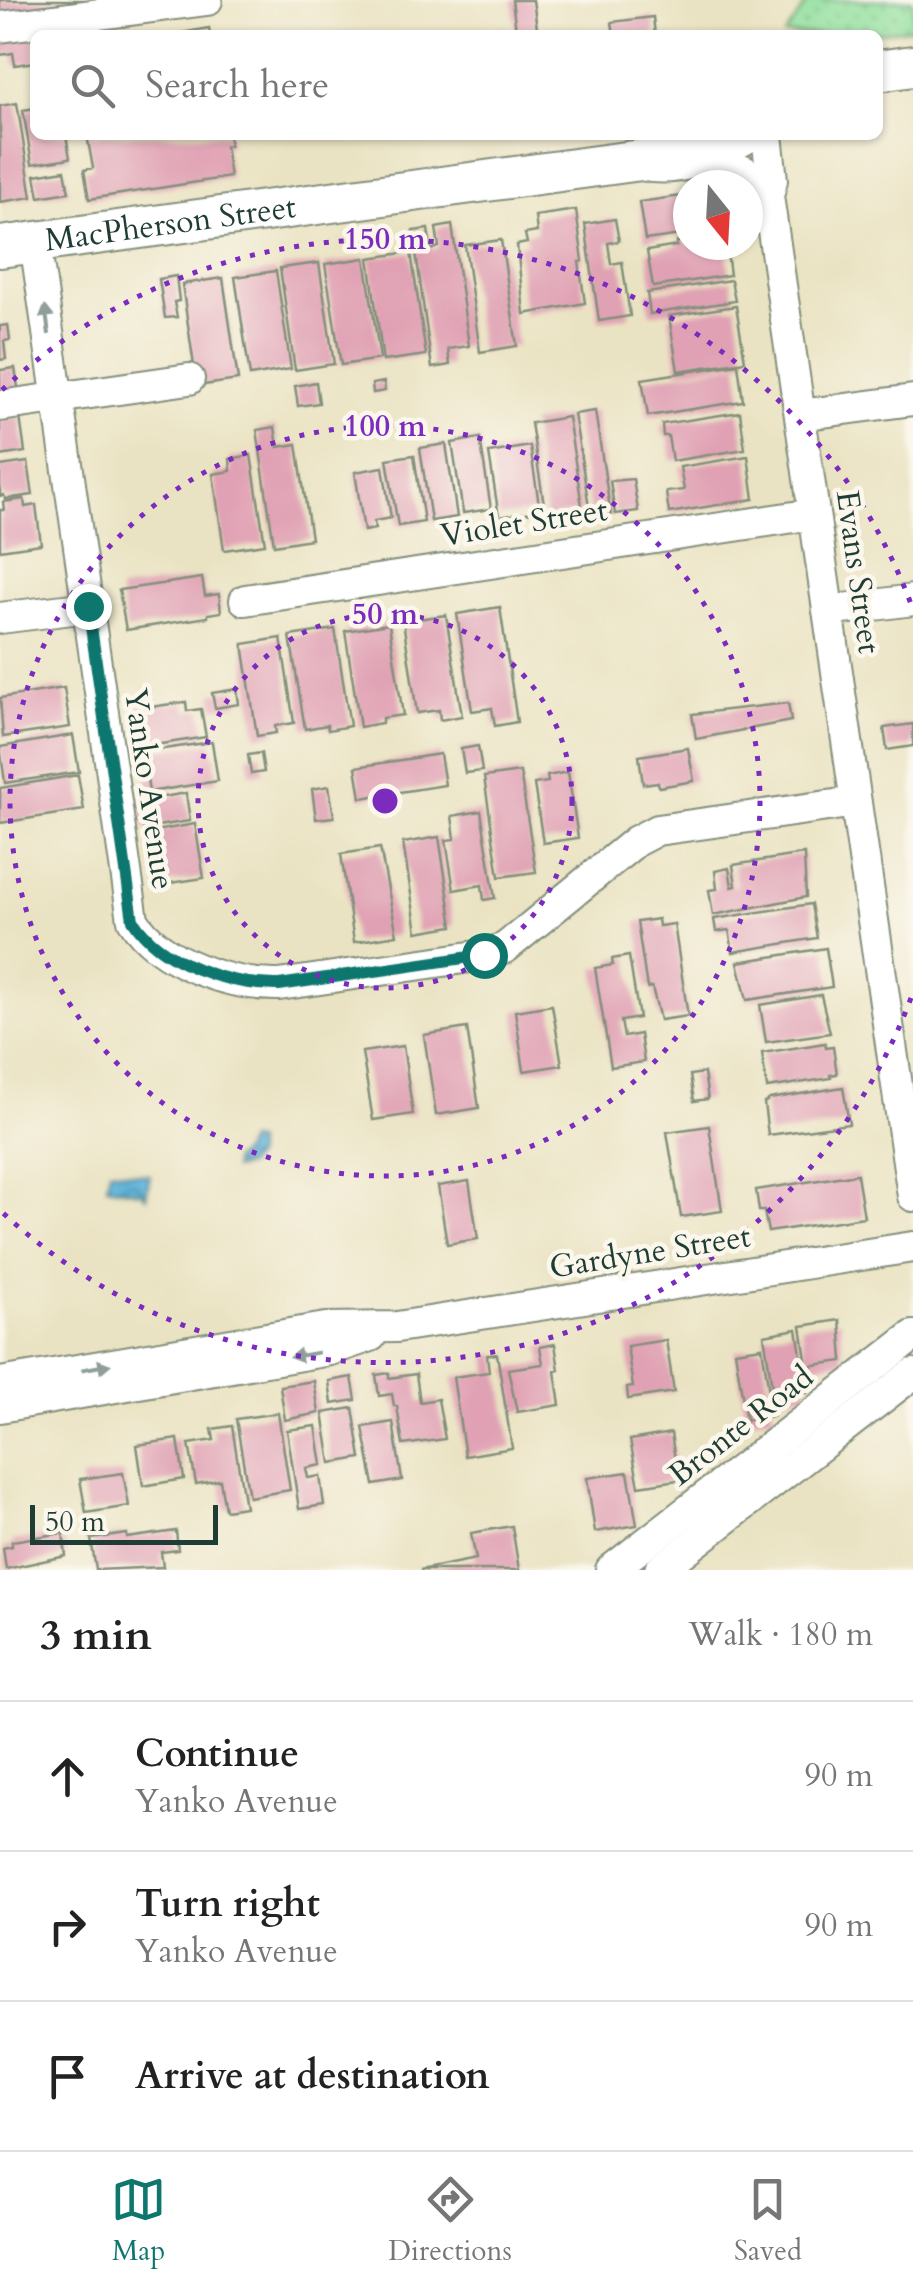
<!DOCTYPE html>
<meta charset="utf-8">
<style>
:root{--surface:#fff;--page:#f2f2f2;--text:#222;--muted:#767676;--line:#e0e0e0;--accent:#0f766e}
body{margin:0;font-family:Cardo,serif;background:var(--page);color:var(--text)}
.compass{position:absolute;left:673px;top:170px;width:90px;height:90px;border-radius:50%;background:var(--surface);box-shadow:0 2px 8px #0004;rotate:162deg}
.scale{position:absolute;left:30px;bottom:25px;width:188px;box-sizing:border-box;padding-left:10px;border:5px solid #1f3d34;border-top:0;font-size:28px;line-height:35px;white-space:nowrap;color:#1f3d34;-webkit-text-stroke:8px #fbf7ec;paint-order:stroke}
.stop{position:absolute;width:30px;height:30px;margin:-22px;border:8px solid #0f766e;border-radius:50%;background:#fff}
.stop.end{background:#0f766e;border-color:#fff;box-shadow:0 2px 10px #0008}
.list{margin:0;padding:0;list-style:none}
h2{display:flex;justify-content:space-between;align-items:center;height:130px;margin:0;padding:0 40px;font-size:42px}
h2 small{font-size:32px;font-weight:400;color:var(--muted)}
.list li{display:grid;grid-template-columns:65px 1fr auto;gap:30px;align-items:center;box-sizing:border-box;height:150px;padding:0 40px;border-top:2px solid var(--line)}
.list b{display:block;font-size:38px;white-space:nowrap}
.list p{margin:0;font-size:32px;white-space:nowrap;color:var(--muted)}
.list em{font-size:32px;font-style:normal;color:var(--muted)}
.icon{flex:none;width:55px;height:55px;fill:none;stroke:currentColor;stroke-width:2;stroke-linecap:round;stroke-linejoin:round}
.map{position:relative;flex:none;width:913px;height:1570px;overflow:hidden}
.search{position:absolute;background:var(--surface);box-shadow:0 2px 8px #0004;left:30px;right:30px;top:30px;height:110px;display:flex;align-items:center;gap:25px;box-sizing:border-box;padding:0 35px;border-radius:15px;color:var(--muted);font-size:38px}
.sheet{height:580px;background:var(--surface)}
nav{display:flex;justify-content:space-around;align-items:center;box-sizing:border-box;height:140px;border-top:2px solid var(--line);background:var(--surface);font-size:28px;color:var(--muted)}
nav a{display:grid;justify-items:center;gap:5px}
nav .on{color:var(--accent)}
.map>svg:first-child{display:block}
.park{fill:url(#park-dots);stroke:#588e69;stroke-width:2.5}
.water{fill:url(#water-waves);stroke:#3d7786;stroke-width:2.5}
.building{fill:#e0a1b4}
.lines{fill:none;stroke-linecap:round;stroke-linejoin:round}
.minor-casing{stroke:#84907c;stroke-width:34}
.major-casing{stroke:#84907c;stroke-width:44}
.minor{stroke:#fff;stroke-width:30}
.major{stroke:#fff;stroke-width:40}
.oneway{fill:#8f9e9a}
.route{stroke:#0f766e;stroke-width:12}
.ring{fill:none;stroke:#7b2cbf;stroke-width:5;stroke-dasharray:5 10}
.labels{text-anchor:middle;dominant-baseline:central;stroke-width:9;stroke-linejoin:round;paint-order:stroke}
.street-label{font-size:32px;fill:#1f3d34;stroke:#fbf7ec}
.centre{fill:#7b2cbf;stroke:#fbf7ec;stroke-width:5}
.ring-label{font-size:30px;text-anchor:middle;font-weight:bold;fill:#7b2cbf;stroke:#fbf7ec;stroke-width:9;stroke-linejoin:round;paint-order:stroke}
</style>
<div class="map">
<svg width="913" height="1570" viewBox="0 0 913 1570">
<defs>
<pattern id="park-dots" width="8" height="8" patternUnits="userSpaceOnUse" patternTransform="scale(2.5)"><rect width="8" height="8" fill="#91e09e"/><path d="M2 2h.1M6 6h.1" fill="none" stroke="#7dc189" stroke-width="1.8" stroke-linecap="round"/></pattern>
<pattern id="water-waves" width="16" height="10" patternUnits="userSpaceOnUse" patternTransform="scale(2.5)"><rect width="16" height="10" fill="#5bb1d8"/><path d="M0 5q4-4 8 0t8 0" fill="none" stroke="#4b91b0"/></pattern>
</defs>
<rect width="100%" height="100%" fill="#fbf7ec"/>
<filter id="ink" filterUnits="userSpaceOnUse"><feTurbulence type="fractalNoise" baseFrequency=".01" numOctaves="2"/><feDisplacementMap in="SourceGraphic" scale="20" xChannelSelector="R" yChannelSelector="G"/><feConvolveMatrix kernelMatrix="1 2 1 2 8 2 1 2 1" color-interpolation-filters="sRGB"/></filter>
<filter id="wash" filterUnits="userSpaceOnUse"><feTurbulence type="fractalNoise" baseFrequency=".0048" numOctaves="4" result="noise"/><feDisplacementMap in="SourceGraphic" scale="40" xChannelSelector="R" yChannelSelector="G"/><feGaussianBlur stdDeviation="2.25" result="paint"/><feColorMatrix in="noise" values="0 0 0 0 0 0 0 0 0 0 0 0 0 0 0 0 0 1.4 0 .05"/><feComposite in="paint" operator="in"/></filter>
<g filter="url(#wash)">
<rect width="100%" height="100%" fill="#eae3c3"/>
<!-- park -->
<path class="park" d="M809,0h104v28l-50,7h-78z"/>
<!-- water -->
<path class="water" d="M248,1141l7,1v14l-9,10 -13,3v-9l10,-8z
M110,1170l40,5 -4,22 -5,-5 -34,-6z"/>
<g id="blocks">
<!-- building -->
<path class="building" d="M0,0h88v2l-88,13z
M512,0h21l4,28 -21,3z
M653,17l2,18h-41l-2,-13z
M209,28l1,7h-29v-2z
M35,34v28l-20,3 -2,-12 -13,2v-15z
M17,103l15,94 -32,5v-96z
M35,108v27h31l4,23 -38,6 -9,-54z
M87,135h142l1,10 -5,1 5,31 -141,22 -5,-29 9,-2z
M65,170l4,22 -30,5 -4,-22z
M688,195v39l-43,6 -6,-38z
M576,210l7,51 -4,1 6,41 -61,11 -7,-69 10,-2 -2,-9 12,-2 -2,-16z
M615,219l4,22 -11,2 3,21 11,-2 8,54 -31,5 -14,-97z
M452,225l17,121 -21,3 2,16 -18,3 -19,-137 15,-2 3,21 8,-3 -3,-19z
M501,240l16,106 -37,6 -15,-107z
M688,240v5h38l4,30 -77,12 -6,-36 30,-5v-4z
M411,252l15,103 -43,6 -14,-103z
M365,258l15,101 -39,6 -16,-101z
M319,263l15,101 -39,6 -15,-102z
M276,271l15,98 -41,7 -15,-99z
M176,276l3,25 -5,1 3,15 -12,1 -6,-39z
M223,278l15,102 -41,6 -15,-102z
M731,280l4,21 -85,13 -3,-21z
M736,306l9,55 -67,10 -9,-55z
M8,325l2,15 -6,1 2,18 -6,1v-34z
M738,364l5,37 -95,15 -6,-37z
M15,368l5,32 -20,3v-33z
M316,382l3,21 -21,3 -3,-20z
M384,382l1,9 -12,2 -1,-9z
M595,411l16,104 -20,4 -17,-105z
M740,412l5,37 -73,12 -4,-25h-5l-1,-12z
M20,417l5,35 -25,4v-37z
M568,417l15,95 -37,5 -15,-94z
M275,427l3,20 19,-3 14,95 -37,6 -17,-115z
M480,438l11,71 -28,4 -11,-70z
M446,444l11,73 -26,4 -11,-73z
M530,446l10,65 -41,6 -10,-64z
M251,455l14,89 -41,6 -11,-76 18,-3 -1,-12z
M414,455l10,67 -26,4 -11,-67z
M748,456l6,43 -85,14 -3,-21 18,-2 -4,-23z
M28,462l5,33 -28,4 -1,-4 -4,1v-30z
M383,467l8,51 -17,3 1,8 -11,2 -9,-59z
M633,479l5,32 -23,3 -5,-33z
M24,499l1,8 11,-2 5,39 -41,6v-40h4l-1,-8z
M202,578l3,18 14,-2 2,18 -13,2v3l-82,13 -7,-40z
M500,607l17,115 -22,4 -3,-18 -20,3 -15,-97z
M446,615l16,101 -22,4 -1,-10 -22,3 -14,-92z
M389,624l14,91 -21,3v5l-22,4 -15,-96z
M335,629l15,97 -22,4 -1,-5 -22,4 -15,-93z
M281,638l13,85 -19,3 1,7 -19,3 -14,-92z
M64,688l6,39 -67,10 -3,-39z
M237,689l2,15 -24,4 -3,-15z
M186,702l1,9 14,-2 5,28 -64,10 -6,-38z
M788,703l3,18 -95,18 -4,-25z
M913,724v22l-26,4 -3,-22z
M73,735l6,37 -74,11 -5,-36z
M212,742l6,39 -69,11 -6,-40z
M478,746l4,25 -17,2 -4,-24z
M688,748l6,33 -35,6 -1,-5 -15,2 -4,-28z
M261,753l3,19 -13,2 -3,-19z
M440,754l5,31 -84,13 -5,-31z
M520,772l16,100 -37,5 -15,-100z
M568,772l10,66 -35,5 -9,-59 14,-2 -1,-6z
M78,775l6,35 -84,13v-35z
M329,786l5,31 -18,2 -4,-30z
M186,793l4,28 -46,7 -4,-27z
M481,811l14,87 -11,2 -2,-15 -28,5 -8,-50 9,-1 -3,-23z
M195,824l9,54 -41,6 -8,-53z
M439,837l14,89 -36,6 -14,-89z
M380,848l17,87 -43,7 -13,-88z
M804,854l2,43 -93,18 -4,-25 8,-1 -2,-18 14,-3 3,19 4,-1 -3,-21z
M811,904l6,34 -84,14 -4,-22 -13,2 -2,-13z
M658,919l1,7 15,-2 14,92 -28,4 -8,-33 -5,1 -10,-66z
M826,948l6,39 -85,13 -9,-38z
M629,956l10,62 -18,3 3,16 16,-3 4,28 -33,5 -16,-99 18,-3 -1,-6z
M821,995l9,38 -64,9 -6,-37z
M552,1005l10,60 -38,6 -9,-60z
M467,1028l12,80 -43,7 -12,-80z
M825,1043l1,5 7,-1 4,27 -7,1 1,3 -64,10 -5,-35z
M403,1046l10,68 -40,6 -11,-68z
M704,1073l4,26 -14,2 -4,-26z
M843,1087l6,37 -81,11 -4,-32 6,-4z
M709,1126l13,85 -41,6 -14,-85z
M857,1174l7,43 -96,15 -4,-21h-5l-3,-21z
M469,1181l9,58 -31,5 -9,-58z
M840,1320l3,41 -36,5 -6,-40z
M797,1329l10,64 -33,6 -10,-64z
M666,1340l8,52 -46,7 -1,-11 6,-1 -6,-41z
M555,1344l4,26 -4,1 5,34 -43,7 -9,-43 35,-5 -3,-17z
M762,1347l11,69 -27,4 -11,-69z
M497,1354l15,94 -47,8 -12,-79 36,-5 -2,-17z
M389,1373v5l27,-4 4,28 18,-3 7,40 -42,6 -6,-39h-3l-2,-12 -13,2 -3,-21z
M352,1377l4,23 -24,4 -3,-23z
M314,1381l5,32 -34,7 -5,-34z
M353,1408l8,50 -30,5 -8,-50z
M278,1413l12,77 -41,7 -13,-78z
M393,1422l9,58 -28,5 -11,-58z
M232,1426l13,81 -20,3 -5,-30 -24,4 -7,-40 25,-4 -2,-11z
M316,1426l6,39 -16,3 2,10 12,-2 4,29 -25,4 -12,-79z
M671,1433l7,47 -39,6 -9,-46z
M178,1439l6,40 -41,7 -6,-41z
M628,1472l9,53 -42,7 -8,-54z
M123,1473l6,33 -43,7 -6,-34z
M512,1526l7,44h-99l56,-11 -5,-26z
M176,1531l2,19 -17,2 2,15 -67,3 -5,-31 36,-5v4z
M63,1533l3,23 -60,13 -3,-21 9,-2v-5z"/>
</g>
</g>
<g filter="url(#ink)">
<use href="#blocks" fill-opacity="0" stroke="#84907c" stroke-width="2.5"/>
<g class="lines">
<!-- minor casing -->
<g class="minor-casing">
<path id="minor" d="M0,27l207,-27
M767,135l5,45 -4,16 145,1000
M698,157l46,14 24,25
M35,242l98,678c27,43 98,66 146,65l205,-30 21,-7 131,-107 21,-11 199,-28
M0,406l189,-27
M800,415l113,-15
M245,600l569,-86
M828,611l85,-11
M0,618l88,-11
M0,1383l326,-55 71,-1 516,-80
M0,1407l330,-57 41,-14
M611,1570l302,-234
M660,1570l253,-196"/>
</g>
<!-- major casing -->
<g class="major-casing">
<g id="major">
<path d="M878,71l35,-5"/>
<path id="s1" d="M0,247l641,-87c36,9 70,-7 101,-25"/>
</g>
</g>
<!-- minor -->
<use href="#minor" class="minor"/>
<!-- major -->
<use href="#major" class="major"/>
</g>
<!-- one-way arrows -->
<defs><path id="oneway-solid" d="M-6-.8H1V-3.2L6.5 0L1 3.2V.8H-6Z" transform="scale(2.5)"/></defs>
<g class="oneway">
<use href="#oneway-solid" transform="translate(47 320) rotate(-98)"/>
<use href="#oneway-solid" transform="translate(304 1355) rotate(170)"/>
<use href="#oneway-solid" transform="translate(96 1367) rotate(-10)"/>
</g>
</g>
<g class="lines" filter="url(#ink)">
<!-- route -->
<path class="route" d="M88,606l45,314c27,43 97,66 146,65l205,-30"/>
</g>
<!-- distance rings -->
<g class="ring">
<circle cx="385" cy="801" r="187"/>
<circle cx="385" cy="801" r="375"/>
<path d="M911 998A562 562 0 0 1 2 1212M2 390A562 562 0 0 1 911 604"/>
</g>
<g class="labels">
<!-- street labels -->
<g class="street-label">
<text stroke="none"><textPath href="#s1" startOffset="172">MacPherson Street</textPath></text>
<text transform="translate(524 523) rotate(-9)">Violet Street</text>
<text transform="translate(858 572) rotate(82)">Evans Street</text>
<text transform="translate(149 789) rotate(82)">Yanko Avenue</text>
<text transform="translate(650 1252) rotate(-9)">Gardyne Street</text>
<text transform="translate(741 1426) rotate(-38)">Bronte Road</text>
</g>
</g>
<circle cx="385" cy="801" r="15" class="centre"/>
<g class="ring-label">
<text x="385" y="249">150 m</text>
<text x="385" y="436">100 m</text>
<text x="385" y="624">50 m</text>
</g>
</svg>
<svg class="compass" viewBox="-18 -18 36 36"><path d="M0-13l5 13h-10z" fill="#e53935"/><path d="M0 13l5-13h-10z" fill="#767676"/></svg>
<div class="scale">50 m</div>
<div class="stop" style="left:484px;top:955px"></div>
<div class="stop end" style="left:88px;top:606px"></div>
<div class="search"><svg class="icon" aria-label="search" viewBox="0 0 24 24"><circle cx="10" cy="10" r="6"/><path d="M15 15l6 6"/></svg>Search here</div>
</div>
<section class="sheet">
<h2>3 min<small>Walk · 180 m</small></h2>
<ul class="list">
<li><svg class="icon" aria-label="ahead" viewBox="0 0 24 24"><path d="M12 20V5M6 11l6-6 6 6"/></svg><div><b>Continue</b><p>Yanko Avenue</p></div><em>90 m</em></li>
<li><svg class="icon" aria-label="right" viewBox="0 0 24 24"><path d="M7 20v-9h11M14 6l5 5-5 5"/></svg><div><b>Turn right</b><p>Yanko Avenue</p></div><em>90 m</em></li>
<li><svg class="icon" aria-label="arrive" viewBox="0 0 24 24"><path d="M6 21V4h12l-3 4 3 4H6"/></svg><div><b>Arrive at destination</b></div></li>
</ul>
</section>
<nav>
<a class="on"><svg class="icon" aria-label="map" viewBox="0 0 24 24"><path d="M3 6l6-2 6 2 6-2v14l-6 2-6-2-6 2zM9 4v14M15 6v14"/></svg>Map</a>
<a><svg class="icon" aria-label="directions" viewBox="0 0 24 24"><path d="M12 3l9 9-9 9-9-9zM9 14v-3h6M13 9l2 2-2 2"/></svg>Directions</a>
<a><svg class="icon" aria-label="saved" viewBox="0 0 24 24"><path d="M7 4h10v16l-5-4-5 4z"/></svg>Saved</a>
</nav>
